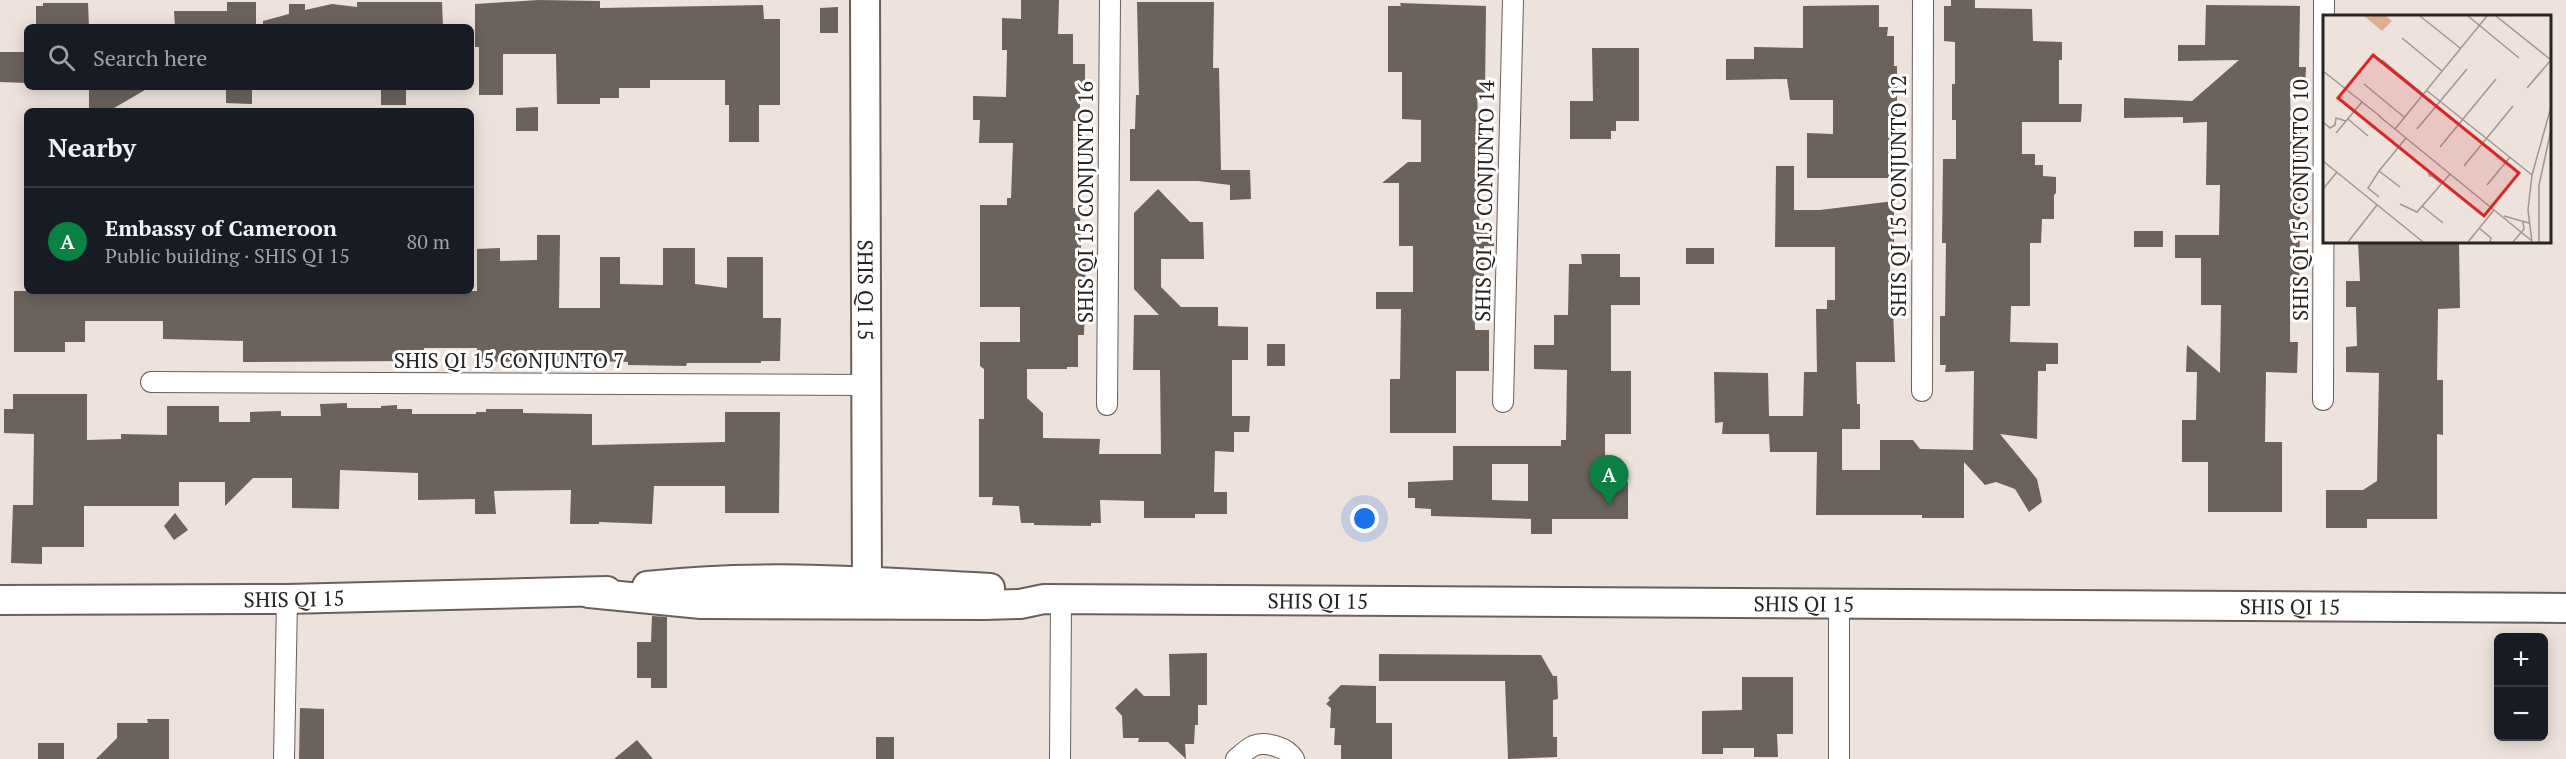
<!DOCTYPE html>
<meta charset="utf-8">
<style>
:root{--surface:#171b24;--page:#20242c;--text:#f1f3f6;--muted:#9ea1a6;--line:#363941;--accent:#0b8043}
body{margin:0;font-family:"PT Serif",serif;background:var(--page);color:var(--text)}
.controls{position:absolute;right:18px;bottom:18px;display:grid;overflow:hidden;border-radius:9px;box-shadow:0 3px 15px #0003}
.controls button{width:54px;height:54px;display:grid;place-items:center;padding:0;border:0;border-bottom:2px solid var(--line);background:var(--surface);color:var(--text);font:30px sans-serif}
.you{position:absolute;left:1365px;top:519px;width:21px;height:21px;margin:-15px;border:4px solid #fff;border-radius:50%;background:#1a73e8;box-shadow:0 0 0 9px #1a73e833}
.badge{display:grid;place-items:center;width:39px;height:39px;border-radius:50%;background:var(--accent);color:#fff;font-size:20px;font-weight:700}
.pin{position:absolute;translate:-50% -50px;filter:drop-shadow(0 2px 3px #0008)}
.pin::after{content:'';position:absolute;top:32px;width:21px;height:18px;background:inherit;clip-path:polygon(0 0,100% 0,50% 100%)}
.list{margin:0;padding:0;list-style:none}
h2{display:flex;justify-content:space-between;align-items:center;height:78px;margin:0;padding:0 24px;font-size:26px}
h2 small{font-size:20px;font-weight:400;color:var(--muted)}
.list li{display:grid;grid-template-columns:39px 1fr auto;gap:18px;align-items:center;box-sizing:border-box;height:108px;padding:0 24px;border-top:2px solid var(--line)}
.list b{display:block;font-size:22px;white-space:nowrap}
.list p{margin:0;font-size:20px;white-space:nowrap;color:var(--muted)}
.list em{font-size:20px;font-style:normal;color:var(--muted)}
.icon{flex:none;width:33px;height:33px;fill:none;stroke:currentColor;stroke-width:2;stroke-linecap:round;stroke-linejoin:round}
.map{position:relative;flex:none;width:2566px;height:759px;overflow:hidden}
.search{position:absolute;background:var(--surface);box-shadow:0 3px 15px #0003;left:24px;top:24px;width:450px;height:66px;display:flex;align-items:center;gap:15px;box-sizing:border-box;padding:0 21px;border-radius:9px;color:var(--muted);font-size:22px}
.panel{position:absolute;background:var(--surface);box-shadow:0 3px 15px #0003;left:24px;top:108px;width:450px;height:186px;border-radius:9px}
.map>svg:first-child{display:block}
.building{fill:#6b625c;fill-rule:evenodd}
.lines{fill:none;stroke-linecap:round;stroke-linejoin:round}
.street-casing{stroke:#6a605b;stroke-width:22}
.secondary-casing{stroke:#6a605b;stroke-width:32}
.street{stroke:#fff;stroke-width:20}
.secondary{stroke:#fff;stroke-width:28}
.labels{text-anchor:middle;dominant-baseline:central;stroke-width:6;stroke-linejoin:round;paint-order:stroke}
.street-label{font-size:21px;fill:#282421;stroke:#fff}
.inset-road{fill:none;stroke:#9e9691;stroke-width:1.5}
.view{fill:#d62828;fill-opacity:0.15;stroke:#d62828;stroke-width:3}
.inset-edge{fill:none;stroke:#282421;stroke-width:3}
</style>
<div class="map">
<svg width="2566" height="759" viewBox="0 0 2566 759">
<rect width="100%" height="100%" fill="#ede2dc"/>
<!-- building -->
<path class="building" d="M538,0l62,1v7l163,-3 1,14h16v86h-21v37h-30v-37h-4v-25h-75v8h-31v10h-19v6h-43l-1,-50h-53v41h-24v-48h-4v-43z
M1021,0h38l-1,34h15v30h12v25h-5v32h-7v87h7l1,43 5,6 -2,78h-6v32h-11v2h-40v29l16,15v25l57,1 -1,15h62l-1,-84h-27l1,-55h25l-25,-26v-76l24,-24 32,33h13l1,37h-43v28l20,20h37v19l30,1v33h-16v56h18l-1,16h-15v20l-19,-1 -1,41h13v22h-32v4h-51v-17l-44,-1 1,23h-10v3l-57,-1v-2h-13l-2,-17 -27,-1 1,-8h-14v-78h5v-50l-4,-3v-24h40v-35h-40v-102h27v-7h4l2,-55h-34l1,-23h-7v-24l33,1 1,-47h-5v-32l19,1z
M1951,0h24v8l57,1 1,32 29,1v18h-3v44h23l-1,18h-59v32h13v11h8v11l13,1v16l-2,2v24h-12l-1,24h-11v63h-19l-1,36 48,1v21h-12v7h-8l-1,68 -37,-5 37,45 5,23 -13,10 -14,-23 -19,-7 -11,3 -21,-23v56h-42v-3h-106l1,-63h-47l-1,-18h-47l1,-12 -8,1 -1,-51 54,1 1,43h34l1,-44h13l-1,-63h11v-9h8v-53h-60l1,-81h18v44h26l74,-9v43h-4v65h3l2,53h-39l1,42h3v25h-18v41h38v-30h33l7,9 53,1 1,-79 -29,1 1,-7h-6v-49h5l1,-73h-4l1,-84h13v-39h-4v-36h3v-42l-11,-1v-35h7z
M227,2h29v25h-81l-1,-16h53z
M357,2h85l1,25h-180v-6l26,-7v-10h16v6l27,-6 25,3z
M1137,2h77l-1,66h6l2,102h29l1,29 -21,1v-15l-32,-4h-68v-52h5l1,-34h3z
M43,3h45l1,24h-53v-21h7z
M1400,3l86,3 -1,88 -8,-1 3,85h-4v31l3,2 1,19h14v16h-10v30h-7l1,20h-4l1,34h14v41h-33v62h-66v-54h10l1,-70h-25v-17h37v-46h-14v-63h-17l26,-21h13v-42l-19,-1v-47h-14v-66h13z
M1879,5v22h9l-1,9h7v30h3v57l-6,-1 -2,56h-82v-45l26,1v-34h-43l-3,-21 -61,1v-21h28v-12l49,1v-42z
M2206,5l94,1 -1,61h7l-1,21h-15l1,41h10l-2,177h-9v36h8l-1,31 -31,-1 -1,70h17v70h-74v-50h-26v-42h14l1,-48h-11l1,-27 33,28 1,-68h-20v-47h-26v-23h44l1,-50h-14l1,-63 -24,1v-6l-59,1v-20l68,3 47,-41 -61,1v-16h27z
M838,7v26h-18v-25z
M1592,48h47v73h-23v10h-5v8h-41v-38h23z
M0,52h27v31l-27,-1z
M89,87h61l-41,24h-20z
M226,87h26v17l-26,-1z
M381,87h25v18h-25z
M538,107v24h-22v-23z
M2134,231h29v16h-29z
M537,235h23l-1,73h41v-51h20v27l43,1v-37h32v36l32,4v-31h36v61h18l-1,43h-19v2h-74l-1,3 -58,-1v-3l-35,-1 -116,1v-14h-53v11l-19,2 -162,1v-21l-80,-2v-18h-78v21h-20v10h-51v-61h463v-42l23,-1v13l37,-1z
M2358,242h101l1,66 -22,1 -1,71h6v55l-6,-1v85h-70v9h-41v-38h37l14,-9 2,-108 -33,-1v-25l11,-1 -1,-39h-10v-26h14z
M1686,248h28v16h-28z
M1581,254h39v23h20v28h-29v66h20v63h-26v32h3l-1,15 21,1v37h-76v15h-21v-15l-100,-3v-7l-16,-1v-10h-7v-16l45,-2v-34h108v-6h5l1,-70 -33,-1v-24h20v-30h14l1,-51h13zM1492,464h36v37l-36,-1z
M1267,344h18v22h-18z
M13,394h74v46l34,-1v-5l46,1v-29h52v16h31v-10l31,-1v5h40l-1,-12 27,-1v5h34v-2l16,-1v4h15v5h64v-2h10v-3h37v4l69,1v31l133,-3v-30h55l-1,101h-54v-27h-71l-2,38 -53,-2v2h-29l1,-34 -77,1 2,23h-21v-15l-57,1v-27l-78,-3 -1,39 -47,-1v-30h-39l-28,28v-24h-46v24h-95v41h-42v17l-31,-1 2,-58h20l1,-71 -30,-1v-24h9z
M175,513l13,17 -14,10 -10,-14z
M652,616l15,1v71h-16v-10h-14v-36h14z
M1207,653v52h-9v20h-3l-1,19h-9l1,15 -18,-17h-30l1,-4h-16l-1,-22 -7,-8 21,-20 8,8h26l-1,-42z
M1379,654l162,1 12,21h4l1,23 -5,1v37h4v20l-49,2 -3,-78h-126z
M1742,677h51v57h-16l1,23h-24v-9h-31v6h-21v-43l40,-1z
M1341,685l35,1v37h16v36h-51v-14h-7l1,-17h-5l1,-20 -5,-4 4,-4 -2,-2z
M300,708l24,1v50h-25z
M147,719h22v40h-73l21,-21v-15h31z
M876,737h18v22h-18z
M637,740l16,19h-39z
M38,743h26v16h-26z"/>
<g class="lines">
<!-- street casing -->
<g class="street-casing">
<path id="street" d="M151,382l715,3
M1922,391l1,-391
M2323,400l1,-400
M1503,402l10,-402
M1107,405l3,-405
M1839,602v157
M284,759l3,-160
M1060,759l1,-160
M1236,759c5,-4 11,-10 17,-13 12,-5 34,1 41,13"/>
</g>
<!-- secondary casing -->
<g class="secondary-casing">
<g id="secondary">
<path id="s1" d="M865,0l2,598"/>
<path d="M647,586c114,-13 229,-4 343,2"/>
<path id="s2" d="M589,593l112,11 283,1 36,-1 24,-5 1522,9"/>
<path id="s3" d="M0,600l287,-1 320,-8"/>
</g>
</g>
<!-- street -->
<use href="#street" class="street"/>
<!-- secondary -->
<use href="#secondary" class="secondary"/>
</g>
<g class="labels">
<!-- street labels -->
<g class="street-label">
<text transform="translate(1898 196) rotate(-90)">SHIS QI 15 CONJUNTO 12</text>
<text transform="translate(2300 200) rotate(-90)">SHIS QI 15 CONJUNTO 10</text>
<text transform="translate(1484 201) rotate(-89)">SHIS QI 15 CONJUNTO 14</text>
<text transform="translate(1085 202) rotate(-90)">SHIS QI 15 CONJUNTO 16</text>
<text stroke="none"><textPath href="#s1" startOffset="290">SHIS QI 15</textPath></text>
<text x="509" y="360">SHIS QI 15 CONJUNTO 7</text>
<text stroke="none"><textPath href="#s3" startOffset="294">SHIS QI 15</textPath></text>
<text stroke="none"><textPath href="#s2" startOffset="730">SHIS QI 15</textPath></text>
<text stroke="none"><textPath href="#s2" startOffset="1216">SHIS QI 15</textPath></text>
<text stroke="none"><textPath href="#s2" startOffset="1702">SHIS QI 15</textPath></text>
</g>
</g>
<!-- overview -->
<g transform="translate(2323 15)">
<rect width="228" height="228" fill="#ede2dc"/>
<path d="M41,1h22l6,5 -10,10z" fill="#e0ad8e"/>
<path class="inset-road" d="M97,1l40,32M145,1l51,42M173,1l55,44M79,23l40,33M59,45l41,34M0,56l58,46M41,69l40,33M204,73l24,-28M103,75l106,85M56,101l153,125M25,104l20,17M0,107l7,6 5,-3 1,-7 10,3M72,114l92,-113M94,114l50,-60M13,118l26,-31M117,132l56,-68M0,146l100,81M141,151l49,-60M56,156l27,-33M107,162l-1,-3 13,10M164,170l23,-28M0,174l14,-17M56,182l-11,-9 11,-17 21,16M77,189l17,8 33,-38M99,191l21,17M181,201l25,7M156,213l12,10 -1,4M25,227l29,-37M145,227l26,-32M190,227l11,-13 -1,-7M209,227l-4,-32 4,-35 19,-68M216,227v-57l12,-55"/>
<path class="view" d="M50,40l146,118 -35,43 -146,-118z"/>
<rect width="228" height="228" class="inset-edge"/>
</g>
</svg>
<div class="controls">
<button>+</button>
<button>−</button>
</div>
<div class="you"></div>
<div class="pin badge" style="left:1609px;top:505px">A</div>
<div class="search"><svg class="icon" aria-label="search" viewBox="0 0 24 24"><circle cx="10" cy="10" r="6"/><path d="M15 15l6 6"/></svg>Search here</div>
<section class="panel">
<h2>Nearby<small></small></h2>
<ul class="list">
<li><span class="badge">A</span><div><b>Embassy of Cameroon</b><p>Public building · SHIS QI 15</p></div><em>80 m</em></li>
</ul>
</section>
</div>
